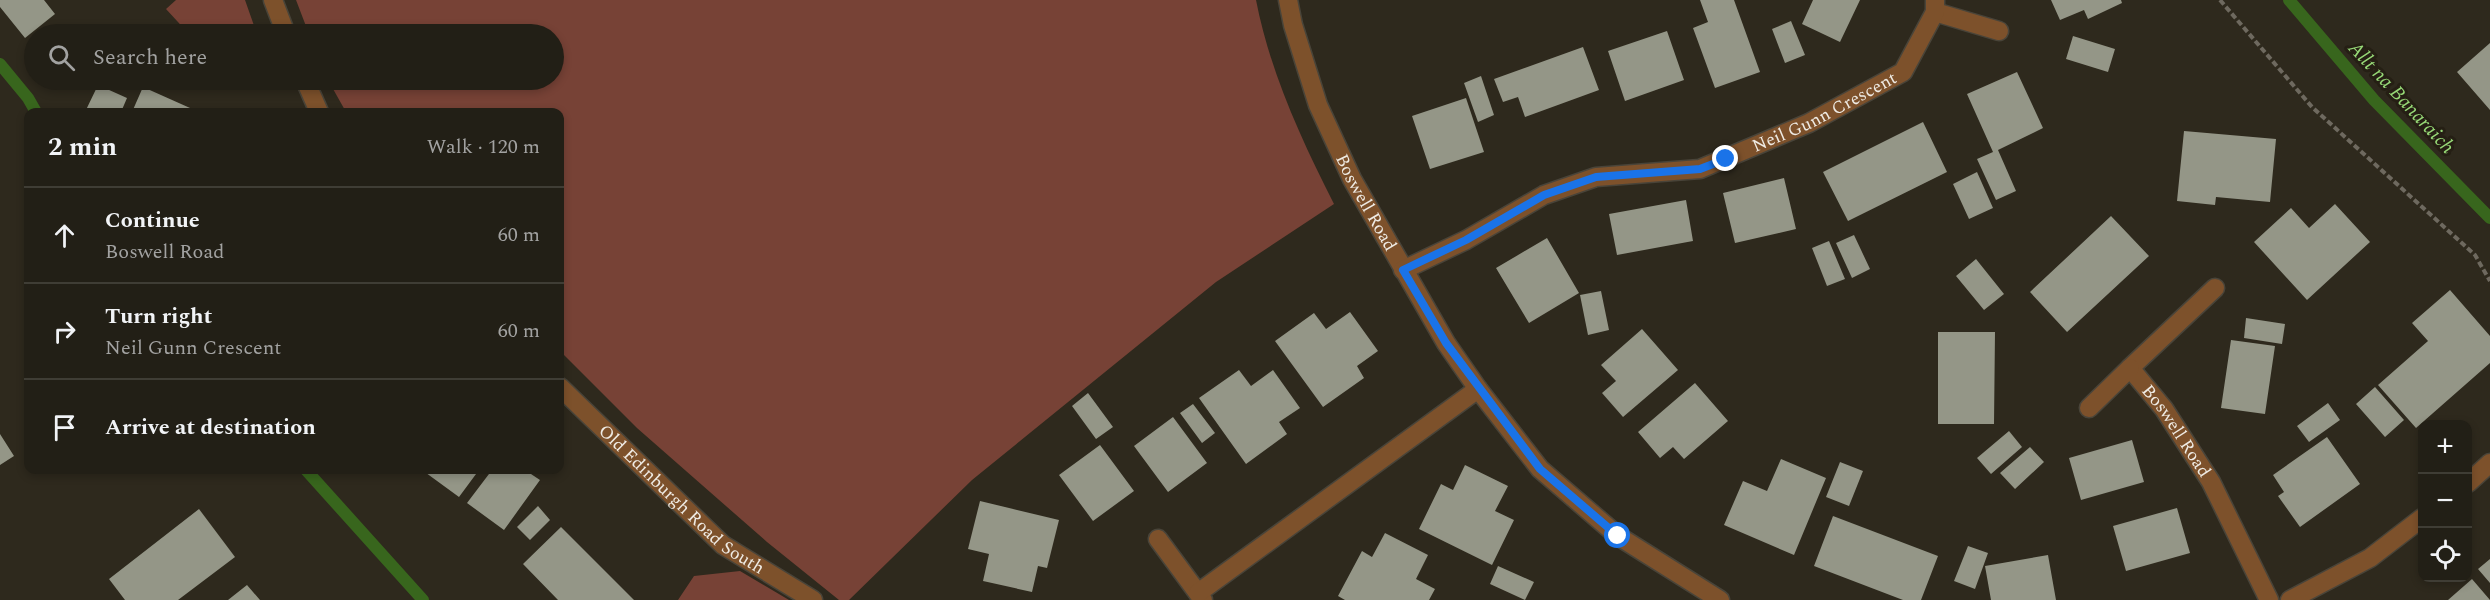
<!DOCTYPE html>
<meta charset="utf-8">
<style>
body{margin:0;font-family:Spectral,serif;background:#2e2c23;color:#f1f3f6}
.controls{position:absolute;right:18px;bottom:18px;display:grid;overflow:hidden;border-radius:12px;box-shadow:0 3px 9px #0003}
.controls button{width:54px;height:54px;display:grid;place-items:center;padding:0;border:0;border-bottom:2px solid #3f3d35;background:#221f16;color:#f1f3f6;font:30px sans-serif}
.stop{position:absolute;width:18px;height:18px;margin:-14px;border:4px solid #1a73e8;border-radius:50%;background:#fff}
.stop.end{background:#1a73e8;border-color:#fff;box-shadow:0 2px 6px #0008}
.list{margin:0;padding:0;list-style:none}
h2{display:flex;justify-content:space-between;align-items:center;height:78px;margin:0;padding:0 24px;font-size:26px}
h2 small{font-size:20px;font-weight:400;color:#a2a2a1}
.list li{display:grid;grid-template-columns:39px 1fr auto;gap:18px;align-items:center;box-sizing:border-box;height:96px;padding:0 24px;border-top:2px solid #3f3d35}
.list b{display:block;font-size:22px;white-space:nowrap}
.list p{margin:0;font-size:20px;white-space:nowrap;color:#a2a2a1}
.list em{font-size:20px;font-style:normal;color:#a2a2a1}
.icon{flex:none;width:33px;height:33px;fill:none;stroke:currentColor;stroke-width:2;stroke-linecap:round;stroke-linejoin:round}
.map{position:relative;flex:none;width:2490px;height:600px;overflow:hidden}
.search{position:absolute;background:#221f16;box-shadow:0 3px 9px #0003;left:24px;top:24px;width:540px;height:66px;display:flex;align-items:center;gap:15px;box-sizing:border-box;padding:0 21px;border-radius:33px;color:#a2a2a1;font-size:22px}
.panel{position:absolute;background:#221f16;box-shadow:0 3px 9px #0003;left:24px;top:108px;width:540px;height:366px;border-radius:12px}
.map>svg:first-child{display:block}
.green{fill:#774236}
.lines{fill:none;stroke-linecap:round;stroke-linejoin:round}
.stream{stroke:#38661d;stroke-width:12}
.building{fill:#949687}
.street-casing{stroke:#494439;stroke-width:21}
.path{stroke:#6e695f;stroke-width:4;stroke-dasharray:6 3;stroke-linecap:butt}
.street{stroke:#7d512b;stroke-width:18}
.route{stroke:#1a73e8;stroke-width:8}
.labels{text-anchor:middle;stroke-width:6;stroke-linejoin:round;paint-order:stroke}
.street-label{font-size:18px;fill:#efebe4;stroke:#251f14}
.water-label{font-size:20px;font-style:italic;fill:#96d876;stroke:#251f14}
</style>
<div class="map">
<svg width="2490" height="600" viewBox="0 0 2490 600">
<rect width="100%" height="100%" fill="#2e291d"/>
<path class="green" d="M176 0H245L257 34H189L166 9Z
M296 0H1256C1270 72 1301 139 1334 204L1216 282 972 480 849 600H839L767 542 637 428 560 351V112H346L328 80H554V34H309Z
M740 571 789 600H678L694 576Z"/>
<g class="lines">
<path class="stream" d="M2289 0 2374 100 2490 218
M0 64 28 98 36 112
M306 470 423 600"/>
</g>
<path class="building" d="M0 0H44L55 14 25 38 0 7Z
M1700 0H1734L1760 72 1715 88 1693 28 1708 22Z
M1813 0H1860L1840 42 1802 24Z
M2051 0H2121L2122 3 2088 19 2084 10 2060 20Z
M1791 21 1805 55 1785 63 1772 29Z
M1667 31 1684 80 1625 101 1608 51Z
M2073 36 2115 49 2108 72 2066 59Z
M2490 43V110L2457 72Z
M1583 47 1599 90 1525 117 1518 97 1503 102 1494 79Z
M2017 72 2043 128 1998 150 2016 191 1996 200 1977 159 1993 152 1967 94Z
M1481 76 1494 115 1478 122 1464 83Z
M98 85 127 98 121 112H85Z
M143 87 199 112H132Z
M1466 98 1484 152 1430 169 1412 116Z
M1923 122 1947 172 1848 221 1823 172Z
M2184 131 2276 139 2270 202 2216 197 2215 205 2177 201Z
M1977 172 1993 208 1969 219 1953 184Z
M1784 178 1796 229 1735 243 1723 193Z
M1686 200 1693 241 1617 255 1609 214Z
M2335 204 2370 242 2307 300 2254 242 2291 208 2309 228Z
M2111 216 2149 256 2067 332 2030 292Z
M1854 235 1870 269 1852 278 1836 243Z
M1547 238 1579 293 1529 323 1496 268Z
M1829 241 1845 279 1827 286 1812 248Z
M1976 259 2004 294 1984 310 1956 276Z
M2450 290 2490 336V363L2416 428 2378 385 2428 341 2412 323Z
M1601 291 1609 330 1588 335 1580 295Z
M1350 312 1378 351 1357 366 1364 378 1323 407 1275 341 1314 313 1326 329Z
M2246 318 2285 324 2282 344 2244 338Z
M1642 329 1678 370 1623 417 1602 393 1616 381 1601 365Z
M1938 332H1995L1994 424H1938Z
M2231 340 2275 346 2265 414 2221 408Z
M1239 370 1251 386 1273 370 1300 408 1279 422 1287 434 1246 464 1199 398Z
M1695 383 1728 421 1684 459 1673 447 1660 458 1638 432Z
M2375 387 2404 420 2385 437 2356 404Z
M1088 393 1113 427 1096 439 1072 406Z
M2328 403 2340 420 2309 442 2297 426Z
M1193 404 1215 433 1202 443 1180 413Z
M1173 417 1207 463 1168 492 1134 446Z
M2009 431 2022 447 1991 474 1977 458Z
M0 434 14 456 0 465Z
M2327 437 2360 484 2300 527 2278 496 2284 492 2273 475Z
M2132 440 2144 482 2081 500 2069 458Z
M1100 445 1134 491 1093 521 1059 475Z
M2030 447 2044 462 2015 489 2000 473Z
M1781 459 1826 478 1794 555 1724 525 1743 481 1767 491Z
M1840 462 1863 471 1849 506 1826 497Z
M1465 465 1508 486 1495 511 1514 520 1492 565 1419 529 1441 484 1453 490Z
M422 470H479L459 497Z
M492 470H525L540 480 504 530 467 503Z
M980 501 1059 520 1047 568 1038 566 1032 592 983 581 989 554 968 549Z
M538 506 550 520 530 540 517 527Z
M2177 508 2190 553 2126 571 2113 526Z
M199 509 235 557 178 600H125L109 579Z
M1833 516 1938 556 1921 600H1903L1814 566Z
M561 527 634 600H558L523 564Z
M1385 533 1428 555 1416 579 1435 589 1429 600H1345L1338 596 1362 551 1372 557Z
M1968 546 1988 553 1975 589 1954 581Z
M2048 555 2056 600H1991L1985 566Z
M2490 559V583L2478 569Z
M1498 566 1534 582 1525 600 1490 584Z
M2472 579 2490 600H2448Z
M247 585 260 600H228Z"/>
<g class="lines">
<defs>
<g id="street">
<path d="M273 0 286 34"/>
<path id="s1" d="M1288 0 1293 25 1318 105 1352 179 1446 343 1478 389 1540 469 1618 536 1720 600"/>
<path d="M1935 12 1999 31"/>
<path d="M305 80 319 112"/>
<path id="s2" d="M1403 270 1466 240 1544 195 1596 177 1700 169 1809 123 1903 72 1935 12V0"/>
<path id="s3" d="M2215 288 2130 368 2164 409 2211 482 2269 600"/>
<path id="s4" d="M560 387 723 545 813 600"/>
<path d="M2089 408 2130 368"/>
<path d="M2468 483 2490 463"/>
<path d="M1158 539 1203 600"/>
<path d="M1198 593 1478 389"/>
<path d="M2290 600 2370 558 2422 518"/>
</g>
</defs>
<use href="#street" class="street-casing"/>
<path class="path" d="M2220 0 2312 107 2475 255 2490 281"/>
<use href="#street" class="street"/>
</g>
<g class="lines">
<path class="route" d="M1618 536 1540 469 1446 343 1403 270 1466 240 1544 195 1596 177 1700 169 1726 159"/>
</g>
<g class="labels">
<g class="street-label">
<text dy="6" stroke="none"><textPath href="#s2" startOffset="456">Neil Gunn Crescent</textPath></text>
<text dy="6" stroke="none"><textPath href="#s1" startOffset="218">Boswell Road</textPath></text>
<text dy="6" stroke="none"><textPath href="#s3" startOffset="195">Boswell Road</textPath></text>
<text dy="6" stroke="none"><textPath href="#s4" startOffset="166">Old Edinburgh Road South</textPath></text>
</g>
<g class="water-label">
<text transform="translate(2402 97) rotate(47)" y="7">Allt na Banaraich</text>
</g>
</g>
</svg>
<div class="controls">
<button>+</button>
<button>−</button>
<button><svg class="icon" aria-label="locate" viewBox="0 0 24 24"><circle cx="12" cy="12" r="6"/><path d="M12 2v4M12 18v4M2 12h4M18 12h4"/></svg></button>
</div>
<div class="stop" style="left:1618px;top:536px"></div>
<div class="stop end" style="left:1726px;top:159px"></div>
<div class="search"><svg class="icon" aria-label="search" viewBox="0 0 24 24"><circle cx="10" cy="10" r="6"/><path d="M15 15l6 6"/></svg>Search here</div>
<section class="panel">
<h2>2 min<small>Walk · 120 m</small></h2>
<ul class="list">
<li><svg class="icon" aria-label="ahead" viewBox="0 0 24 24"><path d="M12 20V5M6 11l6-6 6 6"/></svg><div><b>Continue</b><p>Boswell Road</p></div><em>60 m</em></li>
<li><svg class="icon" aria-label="right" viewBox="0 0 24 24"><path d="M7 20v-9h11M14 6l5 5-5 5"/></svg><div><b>Turn right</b><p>Neil Gunn Crescent</p></div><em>60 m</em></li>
<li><svg class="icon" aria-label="arrive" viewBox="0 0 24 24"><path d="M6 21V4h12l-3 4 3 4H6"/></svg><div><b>Arrive at destination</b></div></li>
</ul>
</section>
</div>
